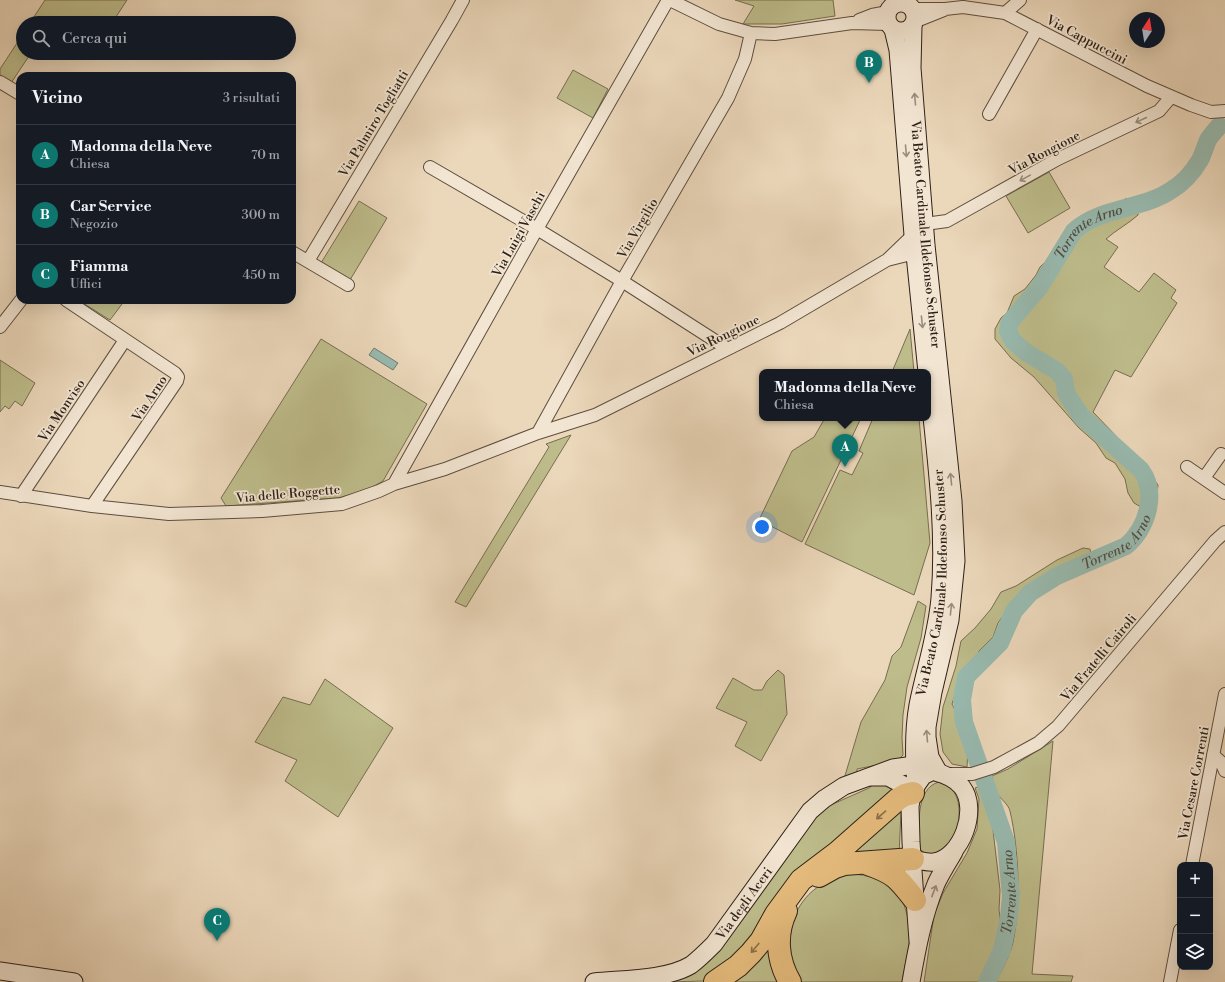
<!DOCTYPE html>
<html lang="it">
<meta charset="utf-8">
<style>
body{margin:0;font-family:"Libre Bodoni",serif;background:#242831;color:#f1f3f6}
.controls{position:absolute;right:12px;bottom:12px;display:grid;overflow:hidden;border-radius:8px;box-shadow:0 4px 16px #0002}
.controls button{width:36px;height:36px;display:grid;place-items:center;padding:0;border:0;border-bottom:1px solid #363941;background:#171b24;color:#f1f3f6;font:20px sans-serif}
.compass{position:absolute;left:1129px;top:12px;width:36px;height:36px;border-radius:50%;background:#171b24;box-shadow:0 4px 16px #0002;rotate:12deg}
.you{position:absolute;left:762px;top:527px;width:14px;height:14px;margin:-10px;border:3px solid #fff;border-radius:50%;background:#1a73e8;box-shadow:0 0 0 6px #1a73e833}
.badge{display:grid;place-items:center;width:26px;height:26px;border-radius:50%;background:#0f766e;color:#fff;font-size:13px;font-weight:700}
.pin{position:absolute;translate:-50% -33px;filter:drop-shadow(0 1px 2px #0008)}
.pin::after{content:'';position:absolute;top:21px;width:14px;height:12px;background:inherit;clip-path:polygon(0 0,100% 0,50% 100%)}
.popup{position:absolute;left:759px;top:369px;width:172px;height:52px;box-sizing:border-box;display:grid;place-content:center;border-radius:8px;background:#171b24;filter:drop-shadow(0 1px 3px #0005);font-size:13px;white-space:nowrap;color:#9ea1a6}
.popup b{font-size:15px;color:#f1f3f6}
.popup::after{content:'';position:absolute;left:50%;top:100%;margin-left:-8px;border:8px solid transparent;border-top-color:#171b24}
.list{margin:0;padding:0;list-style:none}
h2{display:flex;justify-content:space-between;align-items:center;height:52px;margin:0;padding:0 16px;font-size:17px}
h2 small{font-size:13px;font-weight:400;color:#9ea1a6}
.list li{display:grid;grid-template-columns:26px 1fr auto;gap:12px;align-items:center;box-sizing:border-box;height:60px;padding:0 16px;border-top:1px solid #363941}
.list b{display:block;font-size:15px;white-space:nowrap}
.list p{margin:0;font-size:13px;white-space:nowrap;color:#9ea1a6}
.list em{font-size:13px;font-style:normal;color:#9ea1a6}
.icon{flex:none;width:22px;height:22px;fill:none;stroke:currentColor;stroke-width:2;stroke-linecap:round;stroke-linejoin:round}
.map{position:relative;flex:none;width:1225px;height:982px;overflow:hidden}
.search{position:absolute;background:#171b24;box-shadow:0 4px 16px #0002;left:16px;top:16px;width:280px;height:44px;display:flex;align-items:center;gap:10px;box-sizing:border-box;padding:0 14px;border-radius:22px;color:#9ea1a6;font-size:15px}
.panel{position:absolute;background:#171b24;box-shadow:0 4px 16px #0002;left:16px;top:72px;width:280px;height:232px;border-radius:12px}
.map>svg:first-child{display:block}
.green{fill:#bebc8b;stroke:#766e51}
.water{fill:#98baaf;stroke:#6e7c72}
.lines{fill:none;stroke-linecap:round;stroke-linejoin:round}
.river{stroke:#98baaf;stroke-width:18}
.street-casing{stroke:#5d4e40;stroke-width:14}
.secondary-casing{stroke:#2e2017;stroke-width:19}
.highway-casing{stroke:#2e2017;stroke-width:24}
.street{stroke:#f2e5d2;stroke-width:12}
.secondary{stroke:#f2e5d2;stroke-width:17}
.highway{stroke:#e6bc7d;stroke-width:22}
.oneway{stroke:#9a8c7e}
.oneway2{stroke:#8a6e4a}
.labels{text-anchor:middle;stroke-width:3.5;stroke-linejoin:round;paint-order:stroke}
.street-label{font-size:13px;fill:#2e2017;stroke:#f2e5d2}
.water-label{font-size:14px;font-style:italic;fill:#4e4e45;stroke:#f2e5d2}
</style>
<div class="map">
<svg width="1225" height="982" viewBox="0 0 1225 982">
<rect width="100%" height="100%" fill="#ebd7ba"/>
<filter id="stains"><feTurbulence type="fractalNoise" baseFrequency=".005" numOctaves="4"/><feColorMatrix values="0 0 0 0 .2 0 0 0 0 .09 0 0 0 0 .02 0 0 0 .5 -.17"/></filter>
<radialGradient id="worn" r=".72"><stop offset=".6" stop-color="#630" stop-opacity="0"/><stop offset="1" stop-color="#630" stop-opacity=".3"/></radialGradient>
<path class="green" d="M45 0H127L112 23H30Z
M735 0H833L835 16 782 24H743L754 6Z
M23 34V53H31L11 83 0 76V69Z
M573 70 608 89 593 118 557 98Z
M1049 172 1070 208 1028 233 1006 196Z
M1138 198V215C1128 224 1116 230 1106 239L1118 247 1104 267 1139 292 1154 273 1176 290 1171 298 1177 303 1131 377 1115 370 1093 412 1143 464 1158 485 1156 503 1141 507 1134 503 1128 493 1125 479 1115 463 1106 458 1096 443 1079 428 1034 377 1011 358 995 339V329L1001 318 1007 313 1014 296 1025 289 1036 275 1040 267 1051 257 1075 220 1083 217 1113 208 1125 199Z
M359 201 387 218 350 280 321 263Z
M78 300H125L110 320Z
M910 329 914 372H892Z
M321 339 427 404 383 481 369 489 338 498 226 506 221 498Z
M0 360 35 383 22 406 15 401 9 409 5 406 0 412Z
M825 418H861L802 542 759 520 792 451 814 437Z
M873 418H919L930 543 914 595 805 544 840 470 852 475 863 453 859 451Z
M571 435 466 607 455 602 549 447 546 444Z
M1083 548 1090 549 1091 555 1081 561 1061 566 1016 598 998 623 993 637 979 651 976 660 960 679 952 704 958 716 964 741 968 749 967 767 952 764 943 752 940 734 943 707 956 666 961 641 975 628 991 609 1001 592 1016 586 1057 560Z
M918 601 926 606 921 638 907 687 903 715 902 738 903 755 897 761 857 769V773L844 779 861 722 885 680 892 656 901 647Z
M778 670 784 675 787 714 761 761 735 746 747 722 716 708 733 678 754 690H762L767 681Z
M325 679 393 728 338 817 285 781 297 760 255 742 283 697 310 705Z
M1053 741 1032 974 1073 976 1071 982H996C1002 969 1010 956 1013 942 1021 903 1019 850 1010 811 1008 804 1001 799 997 794 994 789 993 781 992 776L1008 769Z
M877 782 893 786 894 791 750 943 705 981 666 982 682 978 815 812 869 788Z
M939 782C959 786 961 808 958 825 957 828 957 832 956 834 953 843 939 854 930 854 925 854 922 851 919 848 919 828 915 788 939 782Z
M983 785 991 813 1000 890 999 910 1001 924 997 948 980 982H924L934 915 943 893 967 853 977 829 979 799 975 788Z
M898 811 901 812 899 855 846 856Z
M850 874C867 874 888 881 899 895 906 905 909 922 910 933 910 947 904 968 902 982H799C795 973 789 963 788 953 787 944 789 935 791 926 800 896 820 880 850 874Z
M763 950 771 952 781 982H730Z"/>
<path class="water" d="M374 348 398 363 393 370 369 355Z"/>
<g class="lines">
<path class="river" id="s1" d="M987 982 1002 950 1009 917 1011 896 1006 842 964 722 962 700 966 677 1000 643 1014 611 1030 593 1057 576 1126 546C1147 528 1158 493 1141 470L1081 416 1066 393 1064 379 1057 371 1027 353 1013 341 1008 331 1010 322 1039 288 1074 231C1100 207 1141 210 1170 191 1182 184 1193 172 1200 160 1203 154 1205 147 1208 140 1211 135 1216 130 1219 126"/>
<defs>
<path id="street" d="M670 0 719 24 751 33 775 34 852 23 888 24
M913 9H945L963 7 1005 13 1147 86 1191 105 1211 112 1225 111
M1005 13 1020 0
M859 20 872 15 888 12
M914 22 944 10
M0 82 20 94
M989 114 1037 29
M430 167 537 229 622 281 728 349
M925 224 947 221 1058 159 1159 111 1171 97
M292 252 348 285
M888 259 913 235
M308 261 452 20 463 0
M66 300 175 373 178 377 177 381 92 506
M0 327 21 300
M538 433 622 281 728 98 745 59 751 33
M1187 467 1225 493
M1204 478 1221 454
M394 484 537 229 668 0
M0 492 92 506 169 514 262 511 342 504 379 491 394 484 445 469 538 433 595 415 780 323 887 260 907 255 916 258
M21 496 125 340
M1213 755 1221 762 1225 771
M945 774H972L994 767 1038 743 1058 726 1215 541 1225 532
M1192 865 1225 694
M1170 982 1180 930"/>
<g id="secondary">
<circle cx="901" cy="17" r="14"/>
<path id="s2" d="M913 26 912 68 926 245 953 501 956 561 950 620 933 692 927 727V737L930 757 939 773"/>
<path d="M893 29 898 50 913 235 927 372"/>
<path d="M871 777H888L913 790"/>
<path id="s3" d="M916 786C914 759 913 732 918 705 925 670 937 634 940 598 946 525 935 451 928 378"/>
<path d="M913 859C919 860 927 863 934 862 962 858 979 809 962 787 955 778 944 774 933 771L923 776 916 786 913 790 910 806 911 842 918 941"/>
<path d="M0 971 74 982"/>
<path id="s4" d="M594 982C622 979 666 980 691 965 699 959 707 951 714 944L810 811 824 799 844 786 893 768 907 766 933 771"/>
<path d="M911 982C917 948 923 916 936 884 941 873 948 862 954 852"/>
</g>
<path id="highway" d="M868 864C894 873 898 878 915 900
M819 876 835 867 844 864 913 859
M786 911C775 934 777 960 790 982
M715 982 738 966 751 953 761 941 776 914 801 880 838 852 898 799 905 795 913 793"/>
</defs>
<use href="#street" class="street-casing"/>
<use href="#secondary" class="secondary-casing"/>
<use href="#highway" class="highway-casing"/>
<use href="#street" class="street"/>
<use href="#secondary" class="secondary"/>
<use href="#highway" class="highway"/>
</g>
<defs><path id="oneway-shaft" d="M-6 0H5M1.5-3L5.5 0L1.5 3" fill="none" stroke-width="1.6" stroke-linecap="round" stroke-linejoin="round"/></defs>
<g class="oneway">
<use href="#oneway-shaft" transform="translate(915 99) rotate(-95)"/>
<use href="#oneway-shaft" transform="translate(1141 120) rotate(155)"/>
<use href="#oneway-shaft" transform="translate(906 151) rotate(85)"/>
<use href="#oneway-shaft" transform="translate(1025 178) rotate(151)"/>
<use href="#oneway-shaft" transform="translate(922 322) rotate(84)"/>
<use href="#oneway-shaft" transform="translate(951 479) rotate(-96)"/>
<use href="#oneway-shaft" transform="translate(951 609) rotate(-84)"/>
<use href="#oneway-shaft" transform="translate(927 736) rotate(-95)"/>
<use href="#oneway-shaft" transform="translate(934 891) rotate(-69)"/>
</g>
<g class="oneway2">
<use href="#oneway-shaft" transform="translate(881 815) rotate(139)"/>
<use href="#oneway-shaft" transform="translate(755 948) rotate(130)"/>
</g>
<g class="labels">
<g class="street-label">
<text transform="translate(1087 39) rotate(28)" y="5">Via Cappuccini</text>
<text transform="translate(373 123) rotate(-59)" y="5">Via Palmiro Togliatti</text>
<text transform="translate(1044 152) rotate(-28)" y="5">Via Rongione</text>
<text transform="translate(637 228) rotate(-60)" y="5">Via Virgilio</text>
<text transform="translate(518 234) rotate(-61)" y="5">Via Luigi Vaschi</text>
<text dy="5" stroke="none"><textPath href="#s2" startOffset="209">Via Beato Cardinale Ildefonso Schuster</textPath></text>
<text transform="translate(723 335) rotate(-26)" y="5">Via Rongione</text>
<text transform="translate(149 398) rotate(-56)" y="5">Via Arno</text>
<text transform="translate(61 410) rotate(-56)" y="5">Via Monviso</text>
<text transform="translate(288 493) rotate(-5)" y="5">Via delle Roggette</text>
<text dy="5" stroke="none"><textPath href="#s3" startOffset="205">Via Beato Cardinale Ildefonso Schuster</textPath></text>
<text transform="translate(1098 657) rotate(-50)" y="5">Via Fratelli Cairoli</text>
<text transform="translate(1193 783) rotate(-79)" y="5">Via Cesare Correnti</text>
<text dy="5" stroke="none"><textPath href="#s4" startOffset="181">Via degli Aceri</textPath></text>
</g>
<g class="water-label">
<text dy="5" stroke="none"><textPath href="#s1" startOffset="945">Torrente Arno</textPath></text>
<text dy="5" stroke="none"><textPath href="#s1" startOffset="526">Torrente Arno</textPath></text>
<text dy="5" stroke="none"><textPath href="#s1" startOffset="94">Torrente Arno</textPath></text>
</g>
</g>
<rect width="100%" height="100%" filter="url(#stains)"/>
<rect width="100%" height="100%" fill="url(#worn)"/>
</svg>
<div class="controls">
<button>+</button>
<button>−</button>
<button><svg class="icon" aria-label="layers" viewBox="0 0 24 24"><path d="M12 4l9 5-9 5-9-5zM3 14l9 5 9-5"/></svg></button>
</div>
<svg class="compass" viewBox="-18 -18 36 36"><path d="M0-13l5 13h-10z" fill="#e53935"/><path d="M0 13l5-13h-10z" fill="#9ea1a6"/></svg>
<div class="you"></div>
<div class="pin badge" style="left:845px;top:467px">A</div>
<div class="popup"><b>Madonna della Neve</b>Chiesa</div>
<div class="pin badge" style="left:869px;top:83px">B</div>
<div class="pin badge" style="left:217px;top:941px">C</div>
<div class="search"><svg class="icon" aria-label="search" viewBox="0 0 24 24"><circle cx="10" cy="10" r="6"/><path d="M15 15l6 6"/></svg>Cerca qui</div>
<section class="panel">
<h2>Vicino<small>3 risultati</small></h2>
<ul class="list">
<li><span class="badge">A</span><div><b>Madonna della Neve</b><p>Chiesa</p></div><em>70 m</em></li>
<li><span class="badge">B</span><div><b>Car Service</b><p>Negozio</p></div><em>300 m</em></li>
<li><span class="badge">C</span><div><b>Fiamma</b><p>Uffici</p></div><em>450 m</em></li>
</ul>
</section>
</div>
